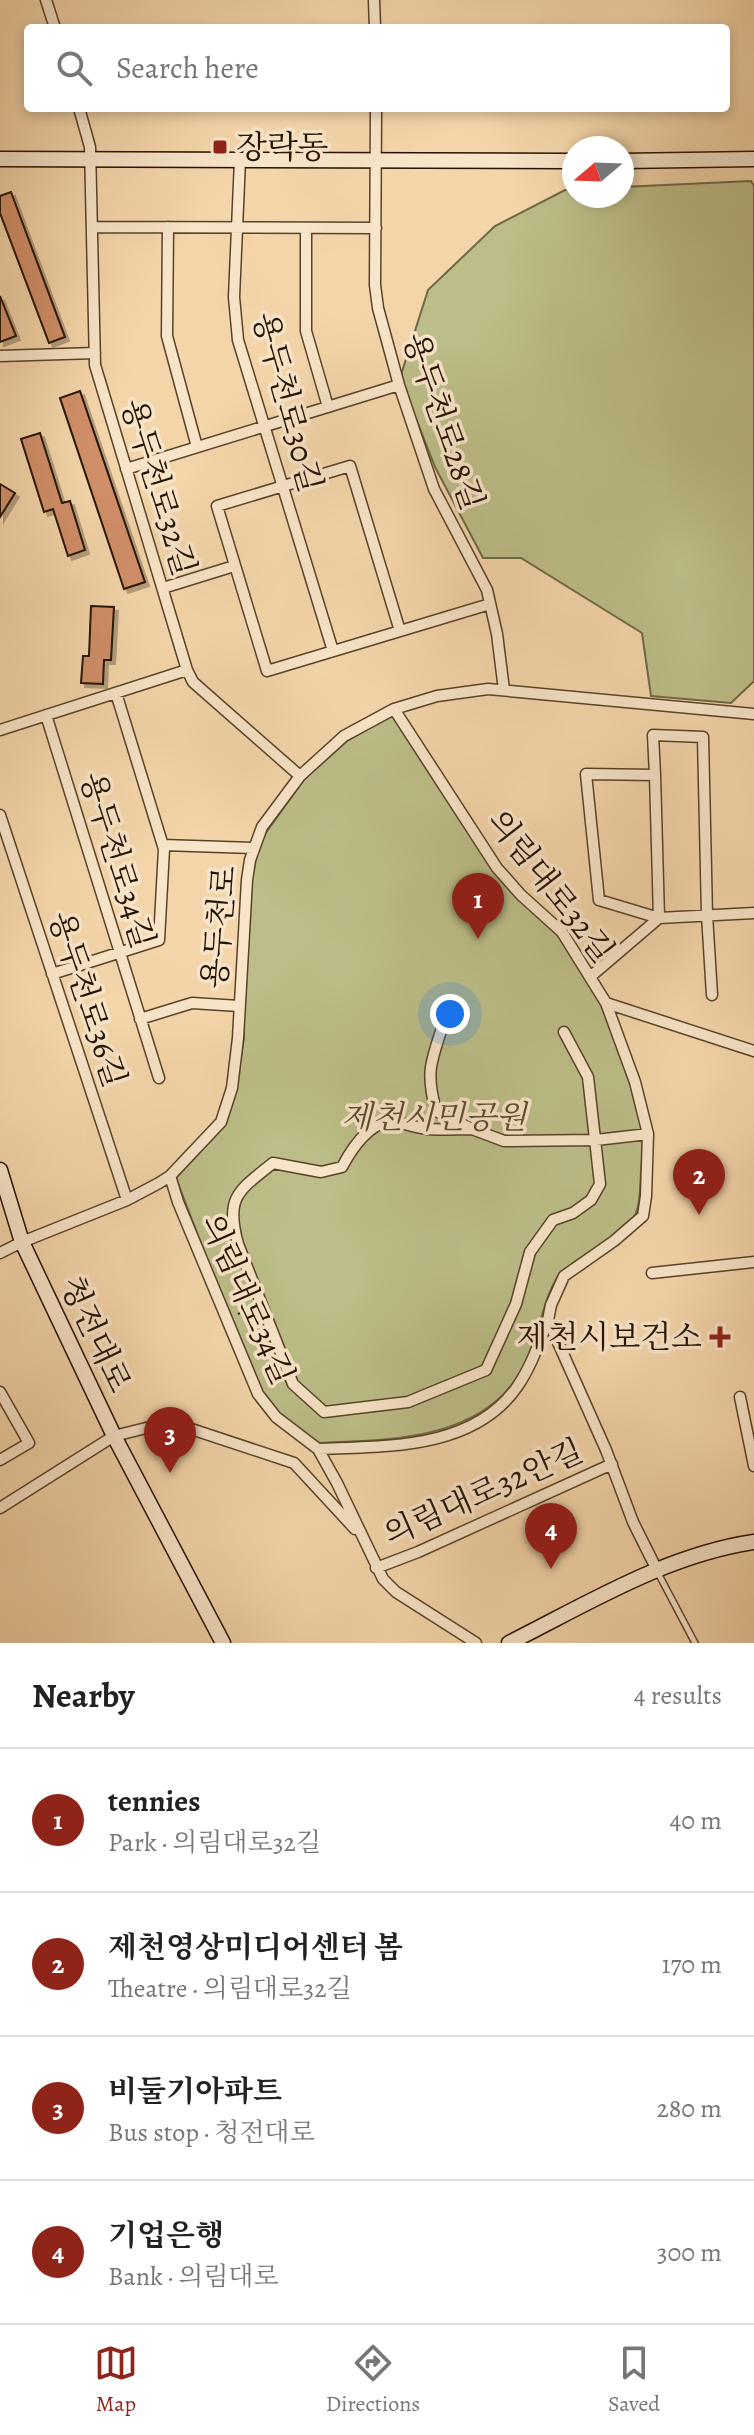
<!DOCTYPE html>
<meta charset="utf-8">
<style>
body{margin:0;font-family:Alegreya,"Noto Serif KR",serif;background:#f2f2f2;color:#222}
.compass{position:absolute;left:562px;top:136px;width:72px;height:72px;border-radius:50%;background:#fff;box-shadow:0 4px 12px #0003;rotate:251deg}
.you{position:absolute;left:450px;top:1014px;width:28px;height:28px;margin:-20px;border:6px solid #fff;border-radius:50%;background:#1a73e8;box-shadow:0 0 0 12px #1a73e833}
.badge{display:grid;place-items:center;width:52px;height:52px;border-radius:50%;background:#8f2418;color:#fff;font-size:26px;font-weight:700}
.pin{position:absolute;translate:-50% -66px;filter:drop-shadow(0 2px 4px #0008)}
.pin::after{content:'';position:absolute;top:42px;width:28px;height:24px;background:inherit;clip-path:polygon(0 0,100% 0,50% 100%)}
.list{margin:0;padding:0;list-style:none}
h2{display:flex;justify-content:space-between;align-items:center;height:104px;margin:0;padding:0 32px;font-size:34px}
h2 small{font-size:26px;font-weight:400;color:#767676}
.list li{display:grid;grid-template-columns:52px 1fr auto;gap:24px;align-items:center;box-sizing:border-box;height:144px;padding:0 32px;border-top:2px solid #e0e0e0}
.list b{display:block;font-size:30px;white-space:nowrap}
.list p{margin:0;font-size:26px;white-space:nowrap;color:#767676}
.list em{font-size:26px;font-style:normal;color:#767676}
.icon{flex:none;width:44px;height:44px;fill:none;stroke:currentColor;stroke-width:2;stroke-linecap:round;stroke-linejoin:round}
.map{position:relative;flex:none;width:754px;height:1643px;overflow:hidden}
.search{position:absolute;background:#fff;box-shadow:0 4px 12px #0003;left:24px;right:24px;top:24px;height:88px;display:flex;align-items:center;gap:20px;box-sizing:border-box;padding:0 28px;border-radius:8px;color:#767676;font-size:30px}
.sheet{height:680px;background:#fff}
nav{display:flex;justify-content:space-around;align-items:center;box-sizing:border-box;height:112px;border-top:2px solid #e0e0e0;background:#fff;font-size:22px;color:#767676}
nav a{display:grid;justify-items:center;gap:4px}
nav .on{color:#8f2418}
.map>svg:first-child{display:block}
.green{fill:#bcbd88;stroke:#706844;stroke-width:2}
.building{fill:#d18f69;stroke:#241200;stroke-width:2;filter:url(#shadow)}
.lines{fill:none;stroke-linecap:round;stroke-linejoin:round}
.lane-casing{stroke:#58432a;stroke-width:8}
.street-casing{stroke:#58432a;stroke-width:13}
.secondary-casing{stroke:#241200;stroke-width:17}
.path{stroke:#241200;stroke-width:2;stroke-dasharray:2 4;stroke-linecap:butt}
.lane{stroke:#f8e4c8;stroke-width:5}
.street{stroke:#f8e4c8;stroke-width:10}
.secondary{stroke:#f8e4c8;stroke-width:14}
.poi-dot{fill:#8f2418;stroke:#f8e4c8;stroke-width:3}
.labels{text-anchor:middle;stroke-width:7;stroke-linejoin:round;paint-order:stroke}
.poi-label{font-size:32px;fill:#241200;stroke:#f8e4c8;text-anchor:start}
.street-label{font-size:32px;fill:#241200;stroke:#f8e4c8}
.park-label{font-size:32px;font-style:italic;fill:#594e30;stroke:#f8e4c8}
</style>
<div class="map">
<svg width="754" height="1643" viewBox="0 0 754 1643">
<defs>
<filter id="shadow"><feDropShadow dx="4" dy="4" stdDeviation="0" flood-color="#0004"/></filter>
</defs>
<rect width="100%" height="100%" fill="#f4d5aa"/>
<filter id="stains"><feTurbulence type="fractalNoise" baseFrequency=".0025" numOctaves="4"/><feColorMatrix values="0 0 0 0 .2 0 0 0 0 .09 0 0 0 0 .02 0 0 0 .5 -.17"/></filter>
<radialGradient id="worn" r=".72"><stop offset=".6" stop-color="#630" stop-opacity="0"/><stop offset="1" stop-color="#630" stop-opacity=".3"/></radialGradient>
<path class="green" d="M751 181 754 186V681L731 703 651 696 642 633 521 558H483L435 467 400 378 428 290 495 226 565 190H574V196H622V187Z
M394 714C427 764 459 817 495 865 514 891 544 908 563 934 604 991 638 1063 643 1134 644 1146 642 1159 641 1171 640 1184 641 1200 636 1213 628 1235 570 1259 557 1278 543 1300 538 1338 526 1363 487 1441 392 1440 317 1443L280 1415 262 1391 229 1317 176 1178 210 1141 237 1082 244 1038 243 999 251 882 260 841 305 778 347 741Z"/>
<path class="building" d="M11 192 65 337 49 343 0 213V196Z
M0 296 16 336 0 342Z
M80 391 145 582 124 589 60 398Z
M40 433 62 503 70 501 85 550 68 556 53 509 44 512 21 439Z
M0 484 15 493 0 517Z
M91 606 114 607 111 660H104L103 684 81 683 83 656H89Z"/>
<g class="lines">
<defs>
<path id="lane" d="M658 1573 695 1643"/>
<path id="street" d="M46 0 55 28
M374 0 375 28
M79 108 90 147 95 365 187 670 193 682 300 776
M376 108 375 285 378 308 399 385 434 489 487 590 497 634 504 690
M240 160 234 297 238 340 333 651
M92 227 376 228
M168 227 167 336 197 447
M306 228V331L328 407
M0 356 95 353
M126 469 399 385
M163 588 234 566
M400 631 350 466 217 506 267 671 490 604
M394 709 497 868 521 895 562 932 606 1003 635 1082 648 1134 646 1196 643 1216 614 1241 564 1276 551 1305 548 1320 606 1450 633 1522 657 1570
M46 715 159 1078
M0 730 187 670
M655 775 653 735 703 737 707 915 712 995
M0 815 127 1200
M163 845 253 848
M659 918 655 775 586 774 599 900 659 918 754 913
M52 974 159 940 164 849 116 693
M590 977 659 918
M606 1003 754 1051
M140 1019 192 1003 239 1006
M463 1019 442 1028C430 1064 426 1074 436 1111L472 1129 504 1141 596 1140 648 1134
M472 1129C457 1129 442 1130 428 1129 415 1128 403 1122 391 1122 369 1122 351 1150 342 1167L321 1172 273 1163C238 1191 225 1197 238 1244L293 1384 324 1412 408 1402 486 1370 516 1304 530 1252 553 1220 573 1213 591 1200 600 1184 588 1077 564 1032
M170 1176 178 1202 258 1394 276 1417 318 1449 337 1483 383 1579 396 1592 476 1643
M0 1253 22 1242 127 1200 159 1183 170 1176 221 1122 232 1088 238 1038 247 880 250 860 262 827 300 776 344 736 394 709 437 696 488 689 754 714
M652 1273 754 1262
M0 1392 29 1443 0 1460
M740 1397 754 1466
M318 1449C386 1446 473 1450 517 1387 531 1367 539 1343 548 1320
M0 1508 114 1436 170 1422 294 1463 355 1529
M376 1568 418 1552 612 1464"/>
<path id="secondary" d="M0 159 574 161
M622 161 754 159
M0 1170 22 1242 114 1436 223 1643
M509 1643C587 1604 666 1555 754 1542"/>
</defs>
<use href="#lane" class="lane-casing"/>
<use href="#street" class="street-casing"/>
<use href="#secondary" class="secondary-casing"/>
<path class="path" d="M238 1314 250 1308"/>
<use href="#lane" class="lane"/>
<use href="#street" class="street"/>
<use href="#secondary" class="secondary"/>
</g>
<g class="poi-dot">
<rect x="212" y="139" width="16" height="16" rx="4"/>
<path d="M716 1325h8v8h8v8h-8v8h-8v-8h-8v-8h8z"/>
</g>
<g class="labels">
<g class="poi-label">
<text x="236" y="158">장락동</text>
<text x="702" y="1348" text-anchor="end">제천시보건소</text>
</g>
<g class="street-label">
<text transform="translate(288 402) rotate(75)" y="11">용두천로30길</text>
<text transform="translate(444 421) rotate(71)" y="11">용두천로28길</text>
<text transform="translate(159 487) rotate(73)" y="11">용두천로32길</text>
<text transform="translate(118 860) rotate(73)" y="11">용두천로34길</text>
<text transform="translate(551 886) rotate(52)" y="11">의림대로32길</text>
<text transform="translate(219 927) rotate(-85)" y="11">용두천로</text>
<text transform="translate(88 999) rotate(72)" y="11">용두천로36길</text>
<text transform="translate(248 1299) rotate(66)" y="11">의림대로34길</text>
<text transform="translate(96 1334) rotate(65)" y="11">청전대로</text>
<text transform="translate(483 1492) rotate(-24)" y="11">의림대로32안길</text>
</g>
<g class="park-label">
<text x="434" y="1128">제천시민공원</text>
</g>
</g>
<rect width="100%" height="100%" filter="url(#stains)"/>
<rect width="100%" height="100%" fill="url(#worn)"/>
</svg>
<svg class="compass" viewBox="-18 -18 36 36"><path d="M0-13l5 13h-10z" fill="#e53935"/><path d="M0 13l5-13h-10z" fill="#767676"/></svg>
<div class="you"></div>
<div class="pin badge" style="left:478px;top:939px">1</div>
<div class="pin badge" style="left:699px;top:1215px">2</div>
<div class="pin badge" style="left:170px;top:1473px">3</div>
<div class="pin badge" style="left:551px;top:1569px">4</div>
<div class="search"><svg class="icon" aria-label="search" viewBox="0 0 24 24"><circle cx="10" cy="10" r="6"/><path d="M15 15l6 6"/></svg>Search here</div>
</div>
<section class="sheet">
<h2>Nearby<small>4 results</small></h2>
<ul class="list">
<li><span class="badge">1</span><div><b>tennies</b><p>Park · 의림대로32길</p></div><em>40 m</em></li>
<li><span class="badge">2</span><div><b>제천영상미디어센터 봄</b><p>Theatre · 의림대로32길</p></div><em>170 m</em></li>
<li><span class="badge">3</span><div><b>비둘기아파트</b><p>Bus stop · 청전대로</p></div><em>280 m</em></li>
<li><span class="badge">4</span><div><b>기업은행</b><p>Bank · 의림대로</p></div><em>300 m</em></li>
</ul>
</section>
<nav>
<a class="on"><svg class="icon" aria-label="map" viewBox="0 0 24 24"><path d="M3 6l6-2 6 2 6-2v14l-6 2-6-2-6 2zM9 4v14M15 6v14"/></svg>Map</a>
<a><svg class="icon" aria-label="directions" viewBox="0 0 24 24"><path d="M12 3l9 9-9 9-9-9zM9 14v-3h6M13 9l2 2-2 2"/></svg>Directions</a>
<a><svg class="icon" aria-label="saved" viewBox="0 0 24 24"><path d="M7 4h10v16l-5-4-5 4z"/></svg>Saved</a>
</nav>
